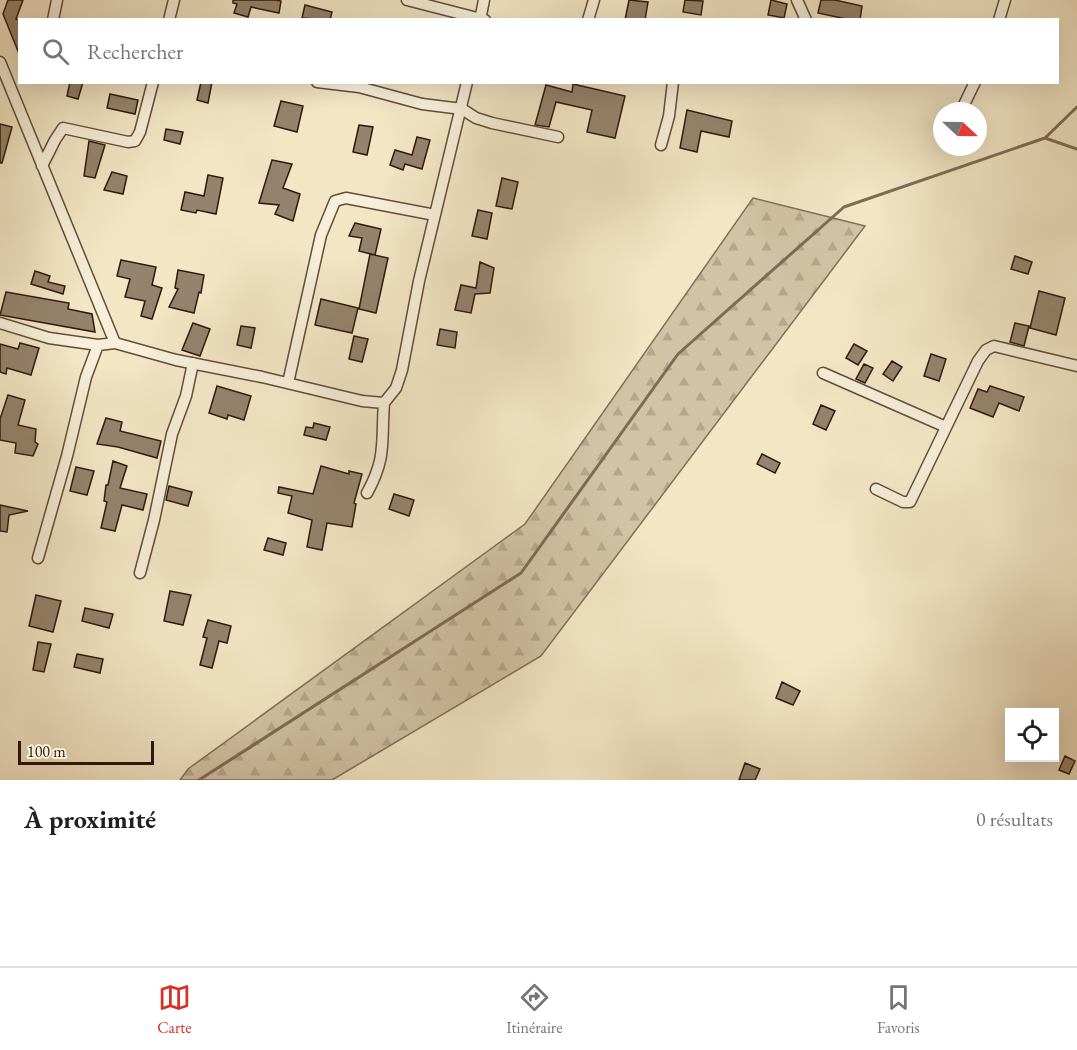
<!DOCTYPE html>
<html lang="fr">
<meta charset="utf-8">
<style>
body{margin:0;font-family:"EB Garamond",serif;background:#f6f6f6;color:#202124}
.controls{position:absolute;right:18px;bottom:18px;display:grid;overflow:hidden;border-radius:0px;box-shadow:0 6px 24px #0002}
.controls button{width:54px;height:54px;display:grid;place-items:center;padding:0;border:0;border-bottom:2px solid #e0e0e0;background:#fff;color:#202124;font:30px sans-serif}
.compass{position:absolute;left:933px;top:102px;width:54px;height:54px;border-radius:50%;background:#fff;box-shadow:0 6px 24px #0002;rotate:112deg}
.scale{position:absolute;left:18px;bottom:15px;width:136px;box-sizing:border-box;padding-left:6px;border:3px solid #31180e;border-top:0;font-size:16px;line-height:21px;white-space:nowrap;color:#31180e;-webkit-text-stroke:4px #f7efd9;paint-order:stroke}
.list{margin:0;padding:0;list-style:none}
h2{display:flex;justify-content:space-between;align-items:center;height:78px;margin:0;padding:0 24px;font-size:26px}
h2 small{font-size:20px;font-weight:400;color:#757577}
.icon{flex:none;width:33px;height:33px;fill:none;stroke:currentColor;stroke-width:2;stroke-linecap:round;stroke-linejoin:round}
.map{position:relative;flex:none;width:1077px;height:780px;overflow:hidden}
.search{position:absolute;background:#fff;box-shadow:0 6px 24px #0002;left:18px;right:18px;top:18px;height:66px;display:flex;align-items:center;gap:15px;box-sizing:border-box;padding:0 21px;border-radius:0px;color:#757577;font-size:22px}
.sheet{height:186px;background:#fff}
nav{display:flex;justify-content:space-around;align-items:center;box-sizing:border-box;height:84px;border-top:2px solid #e0e0e0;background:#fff;font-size:16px;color:#757577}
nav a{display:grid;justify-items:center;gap:3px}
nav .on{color:#d93025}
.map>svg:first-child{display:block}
.forest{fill:url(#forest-firs);stroke:#826e5a;stroke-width:1.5}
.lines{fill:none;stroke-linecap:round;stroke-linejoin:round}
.stream{stroke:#7e6a57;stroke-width:3}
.building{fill:#96836d;stroke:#31180e;stroke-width:1.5}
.minor-casing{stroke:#624c3c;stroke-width:13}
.minor{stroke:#f7efd9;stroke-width:10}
</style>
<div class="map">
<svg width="1077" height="780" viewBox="0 0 1077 780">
<defs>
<pattern id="forest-firs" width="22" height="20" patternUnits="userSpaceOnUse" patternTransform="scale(1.5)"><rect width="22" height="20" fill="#d2c3a6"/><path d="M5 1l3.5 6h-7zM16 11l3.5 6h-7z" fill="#b5a78e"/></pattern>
</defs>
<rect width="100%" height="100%" fill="#f3e6c5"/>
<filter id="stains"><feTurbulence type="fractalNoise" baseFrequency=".00333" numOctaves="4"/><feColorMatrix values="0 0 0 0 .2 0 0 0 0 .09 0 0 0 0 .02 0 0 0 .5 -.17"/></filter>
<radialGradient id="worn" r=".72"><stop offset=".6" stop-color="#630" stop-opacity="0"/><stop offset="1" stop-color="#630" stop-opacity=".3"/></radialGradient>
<path class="forest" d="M753 198 865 226 541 656 332 780H180L188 769 525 524Z"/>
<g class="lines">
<path class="stream" d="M1045 138 1077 149
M199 780 521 573 678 354 844 207 1045 138 1077 107"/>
</g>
<path class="building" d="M8 0H23L16 19 20 20V56L3 14Z
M233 0H276L281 1 279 13 251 7 248 17 234 13 237 4 233 3Z
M629 0 648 2 645 20H625Z
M685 0 703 1 701 15 683 12Z
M771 0 787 4 784 18 768 15Z
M821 0H835L862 6 860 20H851L818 13Z
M305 5 332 12 330 20 302 18Z
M70 82H83L78 99 67 96Z
M201 82H212L208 103 197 100Z
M573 84 625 96 615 138 587 132 592 110 556 102 549 127 535 125 546 85 572 92Z
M110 94 138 100 135 114 107 108Z
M281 101 303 106 297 132 274 126Z
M687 110 732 121 729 137 701 131 697 152 680 148Z
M0 124 12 127 2 163H0Z
M359 125 373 127 367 155 353 152Z
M166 129 183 132 180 144 164 140Z
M417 137 430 140 422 169 405 164 403 170 390 165 395 150 412 155Z
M89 141 105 145 95 178 84 176Z
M272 160 292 164 283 188 300 194 293 221 275 214 279 205 259 203Z
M112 172 127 176 123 194 104 190Z
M208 175 223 178 216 214 197 210 196 213 181 210 185 192 204 196Z
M502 178 518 182 512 209 496 206Z
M478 210 492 213 487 239 472 236Z
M355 223 381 229 375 255 359 251 362 238 349 236Z
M370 254 388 258 376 313 359 309Z
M1015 256 1032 262 1028 274 1011 269Z
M121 260 156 267 152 285 162 288 152 319 141 316 145 301 125 297 130 279 117 276Z
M480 262 494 268 490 293 475 294 471 313 455 310 461 285 476 288Z
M178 270 204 275 201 293 199 292 194 313 169 307 178 289 175 288Z
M35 271 50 276 48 282 65 286 63 294 31 284Z
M1039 291 1065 298 1056 335 1030 328Z
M6 292 69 303 68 309 92 314 95 332 0 315Z
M321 299 358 308 352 333 315 325Z
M193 323 210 329 200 356 182 350Z
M1015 323 1029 326 1024 346 1010 342Z
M241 326 255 328 251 348 237 345Z
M440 329 457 332 455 348 437 345Z
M354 336 368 339 362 362 349 359Z
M20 343 39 348 31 375 7 368 6 374 0 372V344L18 349Z
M854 344 867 351 858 365 846 358Z
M931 354 946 359 939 381 924 376Z
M892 361 902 367 893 381 883 374Z
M864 364 873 368 865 383 856 379Z
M217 386 251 396 244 420 228 415 227 419 209 413Z
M990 386 1024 397 1019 411 999 403 993 417 970 408 978 389 987 392Z
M8 395 25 400 18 425 36 429 35 442 38 444 33 456 15 453 16 443 0 440V419Z
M821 405 835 411 826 430 813 424Z
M106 418 122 422 120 431 161 441 157 458 118 447 97 444Z
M314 423 330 427 326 440 304 435 306 427 313 428Z
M762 454 780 463 775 473 757 464Z
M113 461 127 466 120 488 147 494 143 510 122 505 115 531 101 528 107 502 104 501 106 485H108Z
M321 466 349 474V471L362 474 354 503 356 504 352 527 327 523 322 550 307 547 312 520 288 513 292 496 278 493 279 487 313 494Z
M76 467 94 471 87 495 70 491Z
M169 486 192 492 188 506 166 500Z
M394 494 414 500 409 516 389 509Z
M0 505 28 511 9 515 7 532 0 531Z
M268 538 286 543 283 555 264 550Z
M170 591 191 595 183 625 164 621Z
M36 595 61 601 53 632 29 626Z
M85 608 113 614 109 628 82 621Z
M208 620 231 626 227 643 219 641 212 668 200 665 207 638 203 637Z
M38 642 51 644 44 672 33 670Z
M77 654 103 659 100 673 74 667Z
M782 682 800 691 793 705 776 698Z
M1065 756 1075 761 1069 774 1059 770Z
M745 763 760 769 755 780H739Z"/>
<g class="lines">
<defs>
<path id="minor" d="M407 0 485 20
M797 0 806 20
M53 20 57 0
M169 20 174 0
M480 20 484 0
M588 20 594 0
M999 20 1005 0
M0 62 115 343
M317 82 359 87 422 104 462 109 476 118 492 123 558 137
M961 111 975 82
M661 145 669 116 673 82
M42 166 55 140 63 128 128 142 135 141 140 132 153 82
M0 323 49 338 98 345 115 343 176 360 262 377 362 401 384 403C381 441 387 457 367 493
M823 373 946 427
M288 383 321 235 335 201 346 198 435 215
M384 403 396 388 402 370 419 281 467 82
M876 489 903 502H910L978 361 986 350 994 346 1077 366
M38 558 67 456 86 377 98 345
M140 573 154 520 172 434 186 396 193 363"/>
</defs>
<use href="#minor" class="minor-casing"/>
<use href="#minor" class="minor"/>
</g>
<rect width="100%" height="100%" filter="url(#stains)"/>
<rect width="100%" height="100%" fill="url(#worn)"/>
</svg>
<div class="controls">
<button><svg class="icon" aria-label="locate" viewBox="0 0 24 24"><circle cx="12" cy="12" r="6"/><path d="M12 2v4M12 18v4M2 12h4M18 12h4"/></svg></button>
</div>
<svg class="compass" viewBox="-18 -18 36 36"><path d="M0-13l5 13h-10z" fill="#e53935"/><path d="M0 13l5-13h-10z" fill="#757577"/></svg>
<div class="scale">100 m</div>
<div class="search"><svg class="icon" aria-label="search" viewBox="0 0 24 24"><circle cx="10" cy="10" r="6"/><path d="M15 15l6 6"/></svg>Rechercher</div>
</div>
<section class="sheet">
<h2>À proximité<small>0 résultats</small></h2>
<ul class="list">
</ul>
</section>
<nav>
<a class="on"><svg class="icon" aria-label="map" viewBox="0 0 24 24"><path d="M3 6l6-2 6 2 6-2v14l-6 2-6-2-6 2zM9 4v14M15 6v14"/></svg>Carte</a>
<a><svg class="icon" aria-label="directions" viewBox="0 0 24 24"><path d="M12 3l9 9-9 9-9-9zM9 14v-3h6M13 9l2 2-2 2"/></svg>Itinéraire</a>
<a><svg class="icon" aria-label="saved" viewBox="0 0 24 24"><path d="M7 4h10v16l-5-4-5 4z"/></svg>Favoris</a>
</nav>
